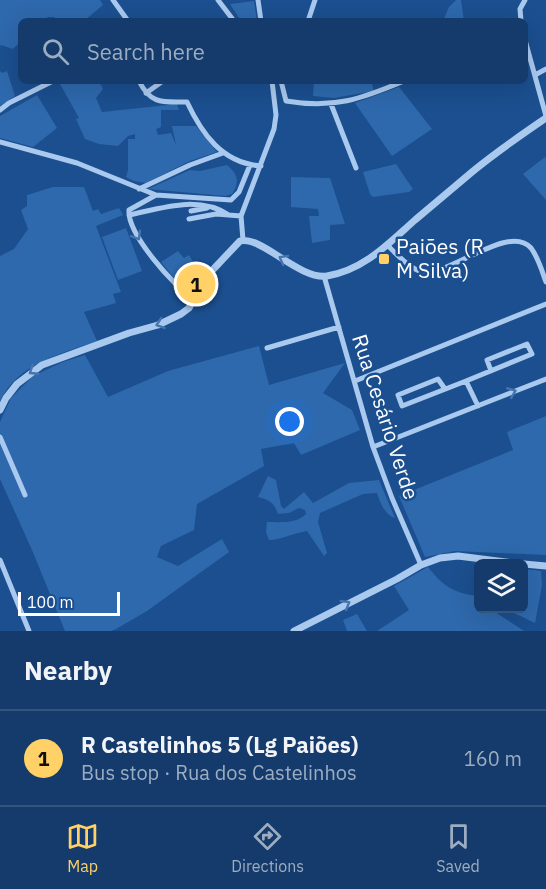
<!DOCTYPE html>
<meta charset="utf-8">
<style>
body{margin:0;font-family:"IBM Plex Sans",sans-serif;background:#214673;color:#f1f3f6}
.controls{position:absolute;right:18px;bottom:18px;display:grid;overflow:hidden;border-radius:9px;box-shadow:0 6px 24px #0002}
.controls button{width:54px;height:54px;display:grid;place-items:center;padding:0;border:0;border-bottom:2px solid #33557e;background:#143b6b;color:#f1f3f6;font:30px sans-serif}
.scale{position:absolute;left:18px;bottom:15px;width:102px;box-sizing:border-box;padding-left:6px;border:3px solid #fff;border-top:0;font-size:16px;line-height:21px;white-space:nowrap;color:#fff;-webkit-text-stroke:4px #1b4f8f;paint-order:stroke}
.you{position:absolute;left:290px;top:422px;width:21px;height:21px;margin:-15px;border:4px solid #fff;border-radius:50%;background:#1a73e8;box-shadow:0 0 0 9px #1a73e833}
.badge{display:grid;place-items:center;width:39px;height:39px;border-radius:50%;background:#ffd166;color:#111;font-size:20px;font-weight:700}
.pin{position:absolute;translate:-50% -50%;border:3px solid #fff;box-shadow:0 2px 6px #0006}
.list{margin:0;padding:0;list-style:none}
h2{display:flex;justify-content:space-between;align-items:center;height:78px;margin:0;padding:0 24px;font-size:26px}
h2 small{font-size:20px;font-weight:400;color:#9dadc1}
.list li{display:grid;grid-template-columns:39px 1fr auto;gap:18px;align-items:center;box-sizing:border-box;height:96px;padding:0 24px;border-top:2px solid #33557e}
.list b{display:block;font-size:22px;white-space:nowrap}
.list p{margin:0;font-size:20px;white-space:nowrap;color:#9dadc1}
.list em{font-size:20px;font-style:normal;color:#9dadc1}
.icon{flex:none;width:33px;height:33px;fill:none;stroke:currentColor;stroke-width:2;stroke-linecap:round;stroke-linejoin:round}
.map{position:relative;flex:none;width:546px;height:631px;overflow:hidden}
.search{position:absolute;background:#143b6b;box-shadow:0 6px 24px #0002;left:18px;right:18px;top:18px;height:66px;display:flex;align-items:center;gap:15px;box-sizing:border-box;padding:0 21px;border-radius:9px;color:#9dadc1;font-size:22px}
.sheet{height:174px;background:#143b6b}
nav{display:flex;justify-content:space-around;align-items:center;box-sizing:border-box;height:84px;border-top:2px solid #33557e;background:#143b6b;font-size:16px;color:#9dadc1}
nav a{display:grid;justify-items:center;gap:3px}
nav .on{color:#ffd166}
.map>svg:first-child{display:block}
.green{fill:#2e69ad}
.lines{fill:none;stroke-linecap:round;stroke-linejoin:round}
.minor{stroke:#a9c9ee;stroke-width:5}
.tertiary{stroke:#a9c9ee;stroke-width:7}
.oneway{stroke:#4674ac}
.poi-dot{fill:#ffd166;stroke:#1b4f8f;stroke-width:2}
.labels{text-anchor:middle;stroke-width:5;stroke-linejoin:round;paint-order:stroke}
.poi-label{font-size:21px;fill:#fff;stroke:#1b4f8f;text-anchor:start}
.street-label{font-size:21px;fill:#fff;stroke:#1b4f8f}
</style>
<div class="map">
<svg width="546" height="631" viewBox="0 0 546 631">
<rect width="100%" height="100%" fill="#1b4f8f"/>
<path class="green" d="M0 0H100L103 5 84 21H58L54 17H48L43 21H21V41L13 49 1 45 0 47Z
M456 0H461L464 21H443L449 7Z
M254 1 257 21H241L230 4Z
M0 71 2 73 7 71 15 96 0 106Z
M64 81H99L103 89 96 98 102 112 177 104 179 110H161V127L156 129 158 135 171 133 176 145 172 126H196L217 152 190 161 146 183 134 181 126 177 128 170V139H135V134L128 136 118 146 99 144 85 139 76 119 79 118 60 84Z
M314 81H371L374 91 334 98 313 96Z
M399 87 432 129 392 156 355 103Z
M37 95 57 128 33 147 0 138V116Z
M545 157 546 159V200L523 174Z
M396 164 413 189 409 192 373 197 370 194 363 172Z
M227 165C238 174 240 182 232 194L225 196 148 189 190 170 200 171Z
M291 177 330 178 345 224 330 225V240L312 243 309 216H319L318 209 291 207Z
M53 187H84L93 211 98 209 101 214 119 208 123 215 96 226 121 292 113 294 116 303 84 312 97 341C61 354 18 363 0 401V256L14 249 28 229 21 210 27 206V195Z
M126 228 142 271 118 280 102 237Z
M178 251 184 258 189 255 201 275 189 288 183 289 161 262Z
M259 346 269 385 345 363 323 393 352 410 360 430 301 455 294 443 261 449 264 466 197 504 194 530 161 546 157 557 178 566 222 539 229 552 147 611 116 629 111 631H65L32 550 0 479V422L11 398 33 376 63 362 85 355 108 397 168 371Z
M546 416V555L455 551 425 557 399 496 513 450 507 432Z
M268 476 276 480 281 506 284 509 304 492 313 503 349 483 379 480 395 518C385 515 380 503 377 493L363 494 320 513 318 522 327 553 324 556 307 531C294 533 280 540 269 540L266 532 267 522C280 522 296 524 306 514L305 510 299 508 289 513 278 514C274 503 270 500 258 497Z
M428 567C443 586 453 593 478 596V608L499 609 495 612 524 631H377L409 610 394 586Z
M524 569 541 571 542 585 535 623 506 609 524 608Z
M357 614 367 631H347L343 620Z"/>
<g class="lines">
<path class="minor" d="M113 0 128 21
M218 0 234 21
M258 0 261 21
M308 21 315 0
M521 21 520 9 525 0
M525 40 546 116
M535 75 546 69
M139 81C151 105 163 102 187 102 202 134 222 163 261 166
M281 81 286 101C334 109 361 99 404 81
M146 93 163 81
M331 104 356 168
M0 110 9 103 53 81
M0 142 77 163 156 195 231 200 239 192 250 165
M139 189 190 165 223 153
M156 195 129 210C127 234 174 286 193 299
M191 211 207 208
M129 215C162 208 198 195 229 215
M189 219 216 214 241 216
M243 240 241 216 274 129 276 115 272 81
M387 245C397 254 410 270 424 272 451 275 509 223 531 248 538 257 542 271 546 282
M324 276 373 447 392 498 421 565
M267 348 339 327
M355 381 546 304
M466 381 532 354 527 344 487 360 491 371
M445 389 438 379 398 395 402 406 466 381 478 406
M0 437 25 495
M373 447 546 379
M0 560 29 631"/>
<path class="tertiary" d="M0 410 6 398 17 384 42 365 129 333 158 325 181 314 189 308 205 278 240 241C261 235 299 280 327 276 364 270 389 243 415 220 434 204 453 188 472 172 495 153 521 135 546 118
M524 564 546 566
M294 631 397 579 421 565 440 558 458 556 522 564"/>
</g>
<defs><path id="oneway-chevron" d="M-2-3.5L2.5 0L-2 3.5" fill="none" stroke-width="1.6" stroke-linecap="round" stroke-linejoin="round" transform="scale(1.5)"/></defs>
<g class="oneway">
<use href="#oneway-chevron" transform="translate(137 236) rotate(59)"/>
<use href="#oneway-chevron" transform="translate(283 259) rotate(-151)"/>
<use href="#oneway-chevron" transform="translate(160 324) rotate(161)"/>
<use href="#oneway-chevron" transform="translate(33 371) rotate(147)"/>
<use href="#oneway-chevron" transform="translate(512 392) rotate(-22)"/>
<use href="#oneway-chevron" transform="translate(346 604) rotate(-31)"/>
</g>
<rect class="poi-dot" x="378" y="253" width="12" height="12" rx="3"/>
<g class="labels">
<g class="poi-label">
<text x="396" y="254">Paiões (R<tspan x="396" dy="24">M Silva)</tspan></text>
</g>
<g class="street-label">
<text transform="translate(385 417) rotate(72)" y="7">Rua Cesário Verde</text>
</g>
</g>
</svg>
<div class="controls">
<button><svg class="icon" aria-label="layers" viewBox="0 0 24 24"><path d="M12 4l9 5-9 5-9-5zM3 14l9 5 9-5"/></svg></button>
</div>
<div class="scale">100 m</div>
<div class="you"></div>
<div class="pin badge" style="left:196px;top:284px">1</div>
<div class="search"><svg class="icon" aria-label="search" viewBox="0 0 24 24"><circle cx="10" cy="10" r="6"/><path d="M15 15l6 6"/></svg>Search here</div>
</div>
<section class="sheet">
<h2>Nearby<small></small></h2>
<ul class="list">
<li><span class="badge">1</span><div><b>R Castelinhos 5 (Lg Paiões)</b><p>Bus stop · Rua dos Castelinhos</p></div><em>160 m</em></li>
</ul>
</section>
<nav>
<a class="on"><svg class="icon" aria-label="map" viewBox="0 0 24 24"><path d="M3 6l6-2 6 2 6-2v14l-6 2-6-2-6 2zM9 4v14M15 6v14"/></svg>Map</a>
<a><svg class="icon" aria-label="directions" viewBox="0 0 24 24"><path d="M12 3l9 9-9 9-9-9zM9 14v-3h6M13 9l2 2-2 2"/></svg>Directions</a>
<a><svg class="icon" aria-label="saved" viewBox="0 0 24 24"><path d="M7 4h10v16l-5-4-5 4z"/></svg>Saved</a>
</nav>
